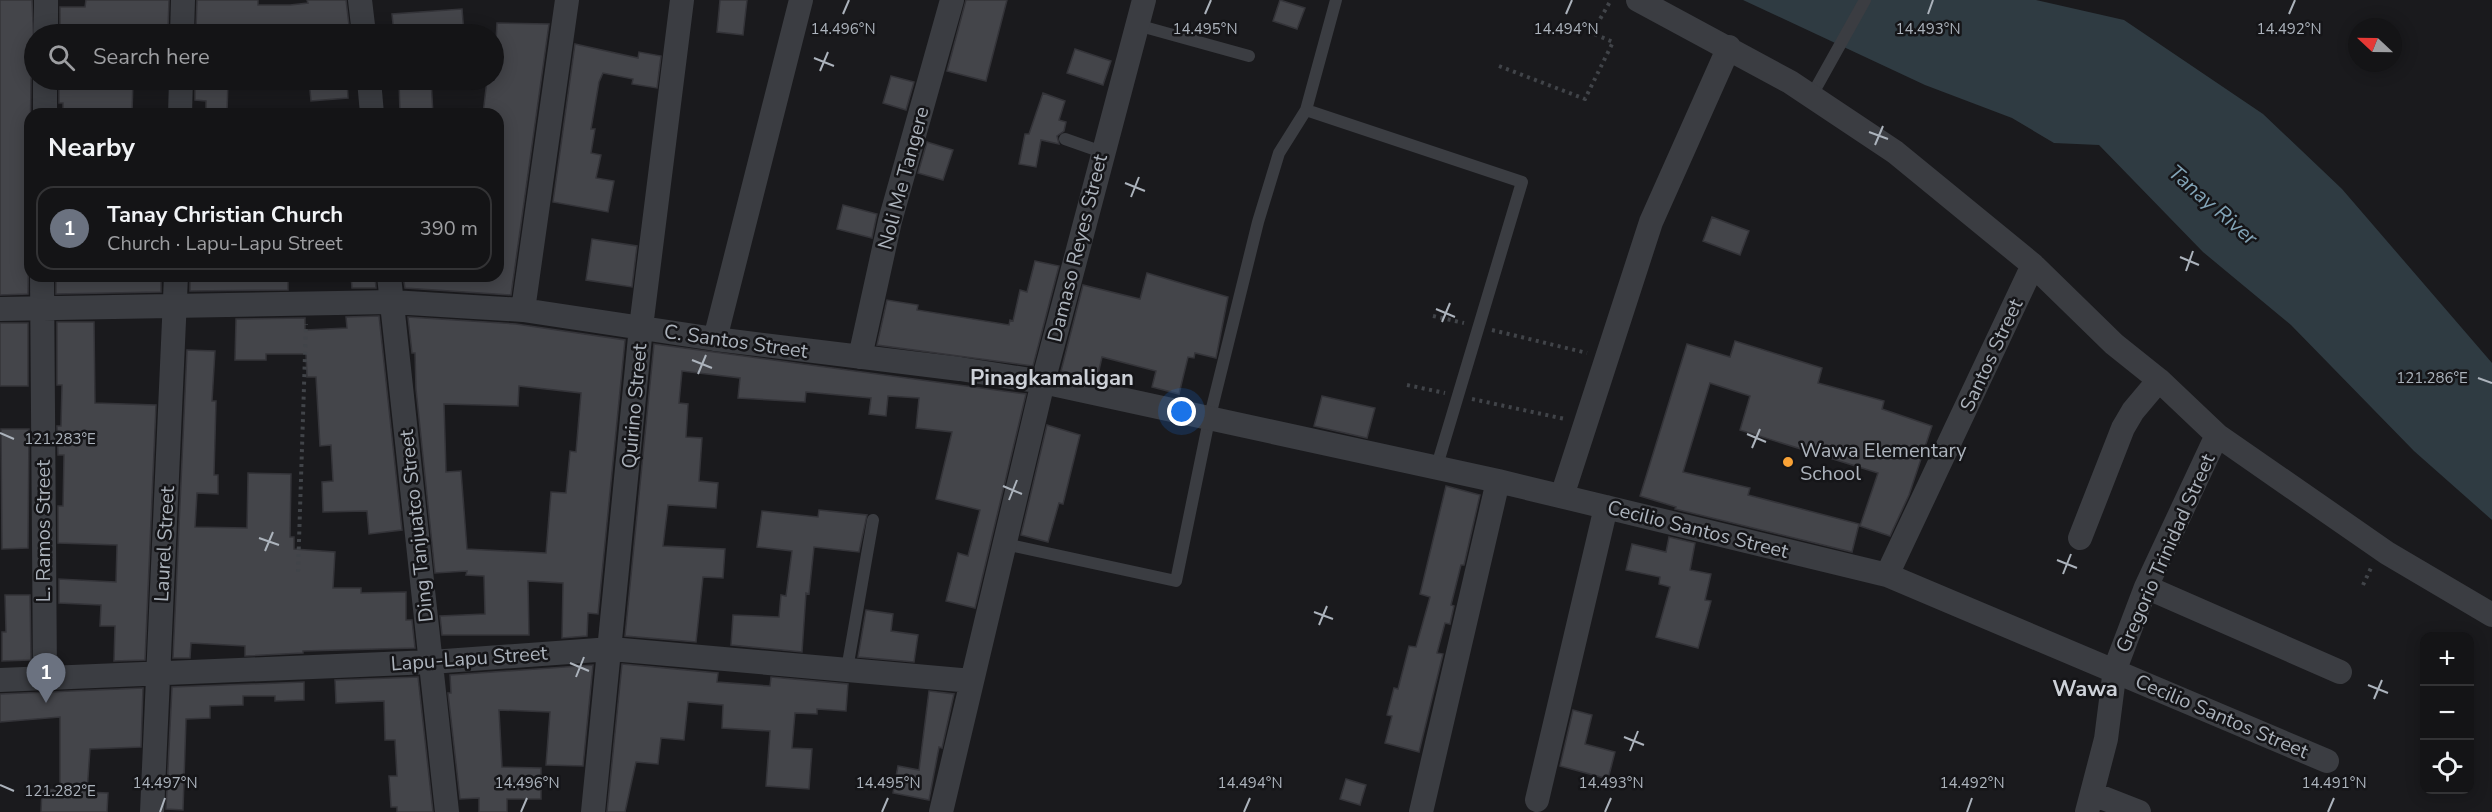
<!DOCTYPE html>
<meta charset="utf-8">
<style>
body{margin:0;font-family:"Nunito Sans",sans-serif;background:#1d1d1f;color:#f1f3f6}
.controls{position:absolute;right:18px;bottom:18px;display:grid;overflow:hidden;border-radius:12px;box-shadow:0 3px 15px #0003}
.controls button{width:54px;height:54px;display:grid;place-items:center;padding:0;border:0;border-bottom:2px solid #333335;background:#141416;color:#f1f3f6;font:30px sans-serif}
.compass{position:absolute;left:2348px;top:18px;width:54px;height:54px;border-radius:50%;background:#141416;box-shadow:0 3px 15px #0003;rotate:292deg}
.you{position:absolute;left:1182px;top:412px;width:21px;height:21px;margin:-15px;border:4px solid #fff;border-radius:50%;background:#1a73e8;box-shadow:0 0 0 9px #1a73e833}
.badge{display:grid;place-items:center;width:39px;height:39px;border-radius:50%;background:#ea580c;color:#fff;font-size:20px;font-weight:700}
.pin{position:absolute;translate:-50% -50px;filter:drop-shadow(0 2px 3px #0008)}
.pin::after{content:'';position:absolute;top:32px;width:21px;height:18px;background:inherit;clip-path:polygon(0 0,100% 0,50% 100%)}
.list{margin:0;padding:0;list-style:none}
h2{display:flex;justify-content:space-between;align-items:center;height:78px;margin:0;padding:0 24px;font-size:26px}
h2 small{font-size:20px;font-weight:400;color:#9d9ea1}
.list li{display:grid;grid-template-columns:39px 1fr auto;gap:18px;align-items:center;box-sizing:border-box;height:84px;margin:0 12px 12px;padding:0 12px;border:2px solid #333335;border-radius:18px}
.list b{display:block;font-size:22px;white-space:nowrap}
.list p{margin:0;font-size:20px;white-space:nowrap;color:#9d9ea1}
.list em{font-size:20px;font-style:normal;color:#9d9ea1}
.icon{flex:none;width:33px;height:33px;fill:none;stroke:currentColor;stroke-width:2;stroke-linecap:round;stroke-linejoin:round}
.map{position:relative;flex:none;width:2492px;height:812px;overflow:hidden}
.search{position:absolute;background:#141416;box-shadow:0 3px 15px #0003;left:24px;top:24px;width:480px;height:66px;display:flex;align-items:center;gap:15px;box-sizing:border-box;padding:0 21px;border-radius:33px;color:#9d9ea1;font-size:22px}
.panel{position:absolute;background:#141416;box-shadow:0 3px 15px #0003;left:24px;top:108px;width:480px;height:174px;border-radius:18px}
.map>svg:first-child{display:block}
.water{fill:#2f3b42}
.building{fill:#44454a;stroke:#343439;stroke-width:1.5;fill-rule:evenodd}
.lines{fill:none;stroke-linecap:round;stroke-linejoin:round}
.path{stroke:#414449;stroke-width:4;stroke-dasharray:3 4.5;stroke-linecap:butt}
.lane{stroke:#3b3d42;stroke-width:12}
.street{stroke:#3b3d42;stroke-width:24}
.ticks{fill:none;stroke:#acb3bc;stroke-width:2}
.poi-dot{fill:#f9a236;stroke:#151518;stroke-width:2}
.labels{text-anchor:middle;stroke-width:5;stroke-linejoin:round;paint-order:stroke}
.street-label{font-size:20px;fill:#acb3bc;stroke:#151518}
.poi-label{font-size:20px;fill:#acb3bc;stroke:#151518;text-anchor:start}
.water-label{font-size:21px;font-style:italic;fill:#83a5b8;stroke:#151518}
.quarter-label{font-size:22px;font-weight:bold;fill:#cdd1d8;stroke:#151518}
.ticks-label{font-size:15px;text-anchor:middle;fill:#acb3bc;stroke:#151518;stroke-width:5;stroke-linejoin:round;paint-order:stroke}
</style>
<div class="map">
<svg width="2492" height="812" viewBox="0 0 2492 812">
<rect width="100%" height="100%" fill="#1a1a1d"/>
<path class="water" d="M1743 0H2036L2124 20 2263 114 2342 189 2492 363V520L2414 451 2291 325 2203 252 2099 145 2054 143 2012 118 1925 85Z"/>
<path class="building" d="M0 0H32L34 47 31 80 28 294 0 295Z
M86 0H169L168 29H165V34H60V7H85Z
M197 0H258V5H290L308 3 307 0H346L350 34H260V29H196Z
M720 0H747L743 35 717 32Z
M966 0H1007L986 81 947 71Z
M1280 0 1305 8 1297 29 1273 21Z
M462 9 464 34H394L392 14Z
M497 23 549 24 511 295 405 288 403 276H498V205L502 168 498 167V114H483L487 80H494Z
M575 44 638 58 639 52 661 56 657 88 632 84 633 79 603 73 599 82 591 129H595L591 153 601 155 596 178 614 181 608 212 553 202Z
M1075 49 1111 61 1103 85 1067 73Z
M891 76 914 82 906 110 883 103Z
M59 80H133L132 114H63V103H59Z
M195 80H228L227 114H206V101L195 100Z
M309 80H347L348 98 311 101Z
M399 80H431L433 114H400Z
M1043 93 1065 101 1059 120 1066 122 1064 131 1057 136 1059 144 1041 140 1036 167 1019 164 1025 134H1029Z
M927 142 953 150 943 180 918 173Z
M843 205 877 214 872 238 837 229Z
M1712 217 1749 231 1740 255 1703 241Z
M592 239 637 246 632 287 586 280Z
M1035 261 1059 266 1033 366 877 345 887 300 918 305 917 310 1009 325 1010 320 1013 321 1020 290 1027 292Z
M1147 273 1228 297 1216 358 1195 353 1194 358 1188 357 1179 394 1152 387 1156 371 1102 357 1097 379 1061 371 1083 285 1140 299Z
M56 276H161V292L56 294Z
M196 276H288V290L190 291V278Z
M351 276H375L376 288H352Z
M379 316 402 530 369 534 367 511 323 512 322 482 333 481 331 445 320 446 316 377H307L306 354H266V360H235L236 319 305 318V330L347 328 346 317Z
M408 317 516 324 625 340 598 614 588 613 587 636 562 638 563 583 528 581 529 635H442L440 616 485 614 484 576 466 575 467 571 435 573 416 389 415 353H412ZM519 386 581 393 576 452 570 451 566 493 551 492 546 553 467 549 461 471 446 472 444 404 518 406Z
M57 322H94L95 403 156 405 145 660 114 661 115 626H100L101 605 59 603V579L116 582 117 545 58 543V506H63L64 455H58L57 426H61L62 385H57Z
M0 323H28V386H0Z
M1735 341 1822 368 1818 383 1884 401 1882 409 1932 426 1909 495 1890 536 1860 526 1878 473 1740 430 1750 396 1710 383 1683 472 1750 488 1748 495 1859 524 1852 552 1675 509 1676 507 1640 496 1687 344 1730 357Z
M654 344 1026 394 975 608 946 601 958 553 968 556 980 510 936 499 952 432 916 428 919 398 888 396 886 416 869 414 871 398 806 392 805 402 738 398 740 378 682 371 679 403 688 404 686 437 702 438 699 481 718 483 716 508 668 505 663 546 725 549 723 578 703 577 696 642 625 636Z
M187 350 215 351 212 401H216L214 475H218V494L197 493 195 527 247 528 248 473 291 474 290 537H294V549L335 552 333 588H361V593L406 592V620H412L415 648 303 651V653L245 656V646L191 643 190 658H173Z
M1322 396 1375 408 1367 438 1314 426Z
M1047 425 1080 435 1063 504 1059 503 1048 542 1021 535Z
M1 429H29L28 548 2 549Z
M1446 486 1480 495 1464 565H1461L1451 605 1454 606 1450 624 1445 623 1437 653 1443 654 1419 752 1385 743 1392 716 1387 715 1394 688 1398 689 1409 646 1416 647 1430 597 1420 594Z
M819 510 867 515 859 552 814 547 809 594 806 593 802 652 731 645 733 615 779 617 781 595 786 596 792 551 757 547 762 511 818 517Z
M1669 537 1695 543 1690 570 1711 574 1705 600 1711 601 1698 648 1656 637 1670 587 1659 584 1660 577 1626 570 1632 544 1666 552Z
M5 595H30L31 660 2 661V632H6Z
M866 610 893 614 891 631 918 635 914 662 858 657Z
M622 664 718 673 717 682 770 686 771 677 848 684 846 711 817 709V714L795 713 792 748 812 749 809 789 766 786 770 731 722 728 723 705 688 702 684 740 661 738 658 764 636 762 625 812H607Z
M593 665 583 766 546 765 550 712 499 710 502 767 541 768V799H507V812H479V798L460 799 448 693H451L450 675Z
M418 677 433 812H397V807H391L389 776H397L395 740H385L384 701 336 703 335 680Z
M304 682V700L275 701V696H243V705L210 706V718L186 719 183 810 166 809 172 687Z
M143 688 141 747 90 749 87 792 108 793 107 812H41L42 789 60 790V717L0 722V694Z
M929 691 954 694 942 748 939 747 929 800 893 793 898 766 919 770Z
M1573 710 1592 715 1585 744 1615 752 1608 779 1560 766Z
M1346 779 1366 785 1360 805 1340 799Z"/>
<g class="lines">
<path class="path" d="M1499 66 1585 99 1613 42 1592 33 1611 0
M1433 316 1464 323
M1492 330 1587 353
M1407 385 1445 393
M1472 399 1565 419
M298 572 306 324
M2363 585 2371 568"/>
<path class="lane" d="M1137 25 1249 56
M1812 95 1865 0
M1306 110 1522 182 1436 469
M1065 139 1102 152
M1005 544 1176 581 1209 420 1258 222 1279 153 1306 110 1336 0
M847 669 873 520"/>
<path class="street" d="M360 0 364 34
M1638 0 1790 82 1895 152 2033 265 2114 344 2159 380 2217 435 2387 553 2492 615
M46 34V0
M182 34 183 0
M369 80 372 114
M45 114V80
M180 114 181 80
M42 276 45 678
M389 276 447 812
M0 309 392 302 523 310 715 339 960 369 1043 382 1498 481 1887 575 2327 761
M523 310 567 0
M715 339 801 0
M860 357 890 221 952 0
M1562 496 1651 222 1729 47
M2080 538 2123 428 2133 411 2159 380
M1887 575 2033 265
M2146 587 2340 672
M0 680 431 662 611 649 972 681
M2093 794 2139 812
M1537 800 1606 507
M152 812 176 276
M593 812 641 327 682 0
M941 812 1043 382 1144 0
M1421 812 1498 481
M2087 812 2106 739 2115 669 2146 587 2217 435"/>
</g>
<path class="ticks" d="M843 14 849 0M1205 14 1211 0M1566 14 1572 0M1928 14 1933 0M2289 14 2295 0M814 58 834 66M820 71 828 52M1869 132 1888 139M1875 145 1883 126M1125 183 1145 191M1131 197 1139 177M2180 257 2199 265M2186 271 2193 251M1436 309 1455 317M1442 322 1450 303M692 360 712 368M698 374 706 355M2478 378 2492 383M0 433 14 439M1747 434 1766 442M1752 448 1760 429M1003 486 1022 494M1009 500 1017 480M259 538 279 545M265 551 273 532M2057 560 2077 568M2063 574 2071 554M1314 612 1333 619M1319 625 1327 606M570 663 589 671M576 677 584 657M2368 685 2388 693M2374 699 2382 680M1624 737 1644 745M1630 751 1638 731M0 785 14 791M160 812 165 798M521 812 527 798M882 812 888 798M1244 812 1250 798M1605 812 1611 798M1967 812 1972 798M2328 812 2334 798"/>
<circle class="poi-dot" cx="1788" cy="462" r="6"/>
<g class="labels">
<g class="street-label">
<text transform="translate(903 178) rotate(-75)" y="7">Noli Me Tangere</text>
<text transform="translate(1077 248) rotate(-76)" y="7">Damaso Reyes Street</text>
<text transform="translate(736 341) rotate(8)" y="7">C. Santos Street</text>
<text transform="translate(1991 355) rotate(-65)" y="7">Santos Street</text>
<text transform="translate(634 406) rotate(-85)" y="7">Quirino Street</text>
<text transform="translate(416 526) rotate(-96)" y="7">Ding Tanjuatco Street</text>
<text transform="translate(1698 529) rotate(14)" y="7">Cecilio Santos Street</text>
<text transform="translate(43 531) rotate(-90)" y="7">L. Ramos Street</text>
<text transform="translate(164 544) rotate(-87)" y="7">Laurel Street</text>
<text transform="translate(2165 553) rotate(-66)" y="7">Gregorio Trinidad Street</text>
<text transform="translate(469 658) rotate(-4)" y="7">Lapu-Lapu Street</text>
<text transform="translate(2222 716) rotate(23)" y="7">Cecilio Santos Street</text>
</g>
<g class="poi-label">
<text x="1800" y="457">Wawa Elementary<tspan x="1800" dy="23">School</tspan></text>
</g>
<g class="water-label">
<text transform="translate(2213 205) rotate(41)" y="7">Tanay River</text>
</g>
<g class="quarter-label">
<text x="1052" y="385">Pinagkamaligan</text>
<text x="2085" y="696">Wawa</text>
</g>
</g>
<g class="ticks-label">
<text x="843" y="34">14.496°N</text>
<text x="1205" y="34">14.495°N</text>
<text x="1566" y="34">14.494°N</text>
<text x="1928" y="34">14.493°N</text>
<text x="2289" y="34">14.492°N</text>
<text x="2432" y="383">121.286°E</text>
<text x="60" y="444">121.283°E</text>
<text x="165" y="788">14.497°N</text>
<text x="527" y="788">14.496°N</text>
<text x="888" y="788">14.495°N</text>
<text x="1250" y="788">14.494°N</text>
<text x="1611" y="788">14.493°N</text>
<text x="1972" y="788">14.492°N</text>
<text x="2334" y="788">14.491°N</text>
<text x="60" y="796">121.282°E</text>
</g>
</svg>
<div class="controls">
<button>+</button>
<button>−</button>
<button><svg class="icon" aria-label="locate" viewBox="0 0 24 24"><circle cx="12" cy="12" r="6"/><path d="M12 2v4M12 18v4M2 12h4M18 12h4"/></svg></button>
</div>
<svg class="compass" viewBox="-18 -18 36 36"><path d="M0-13l5 13h-10z" fill="#e53935"/><path d="M0 13l5-13h-10z" fill="#9d9ea1"/></svg>
<div class="you"></div>
<div class="pin badge" style="left:46px;top:703px;background:#6b7280">1</div>
<div class="search"><svg class="icon" aria-label="search" viewBox="0 0 24 24"><circle cx="10" cy="10" r="6"/><path d="M15 15l6 6"/></svg>Search here</div>
<section class="panel">
<h2>Nearby<small></small></h2>
<ul class="list">
<li><span class="badge" style="background:#6b7280">1</span><div><b>Tanay Christian Church</b><p>Church · Lapu-Lapu Street</p></div><em>390 m</em></li>
</ul>
</section>
</div>
